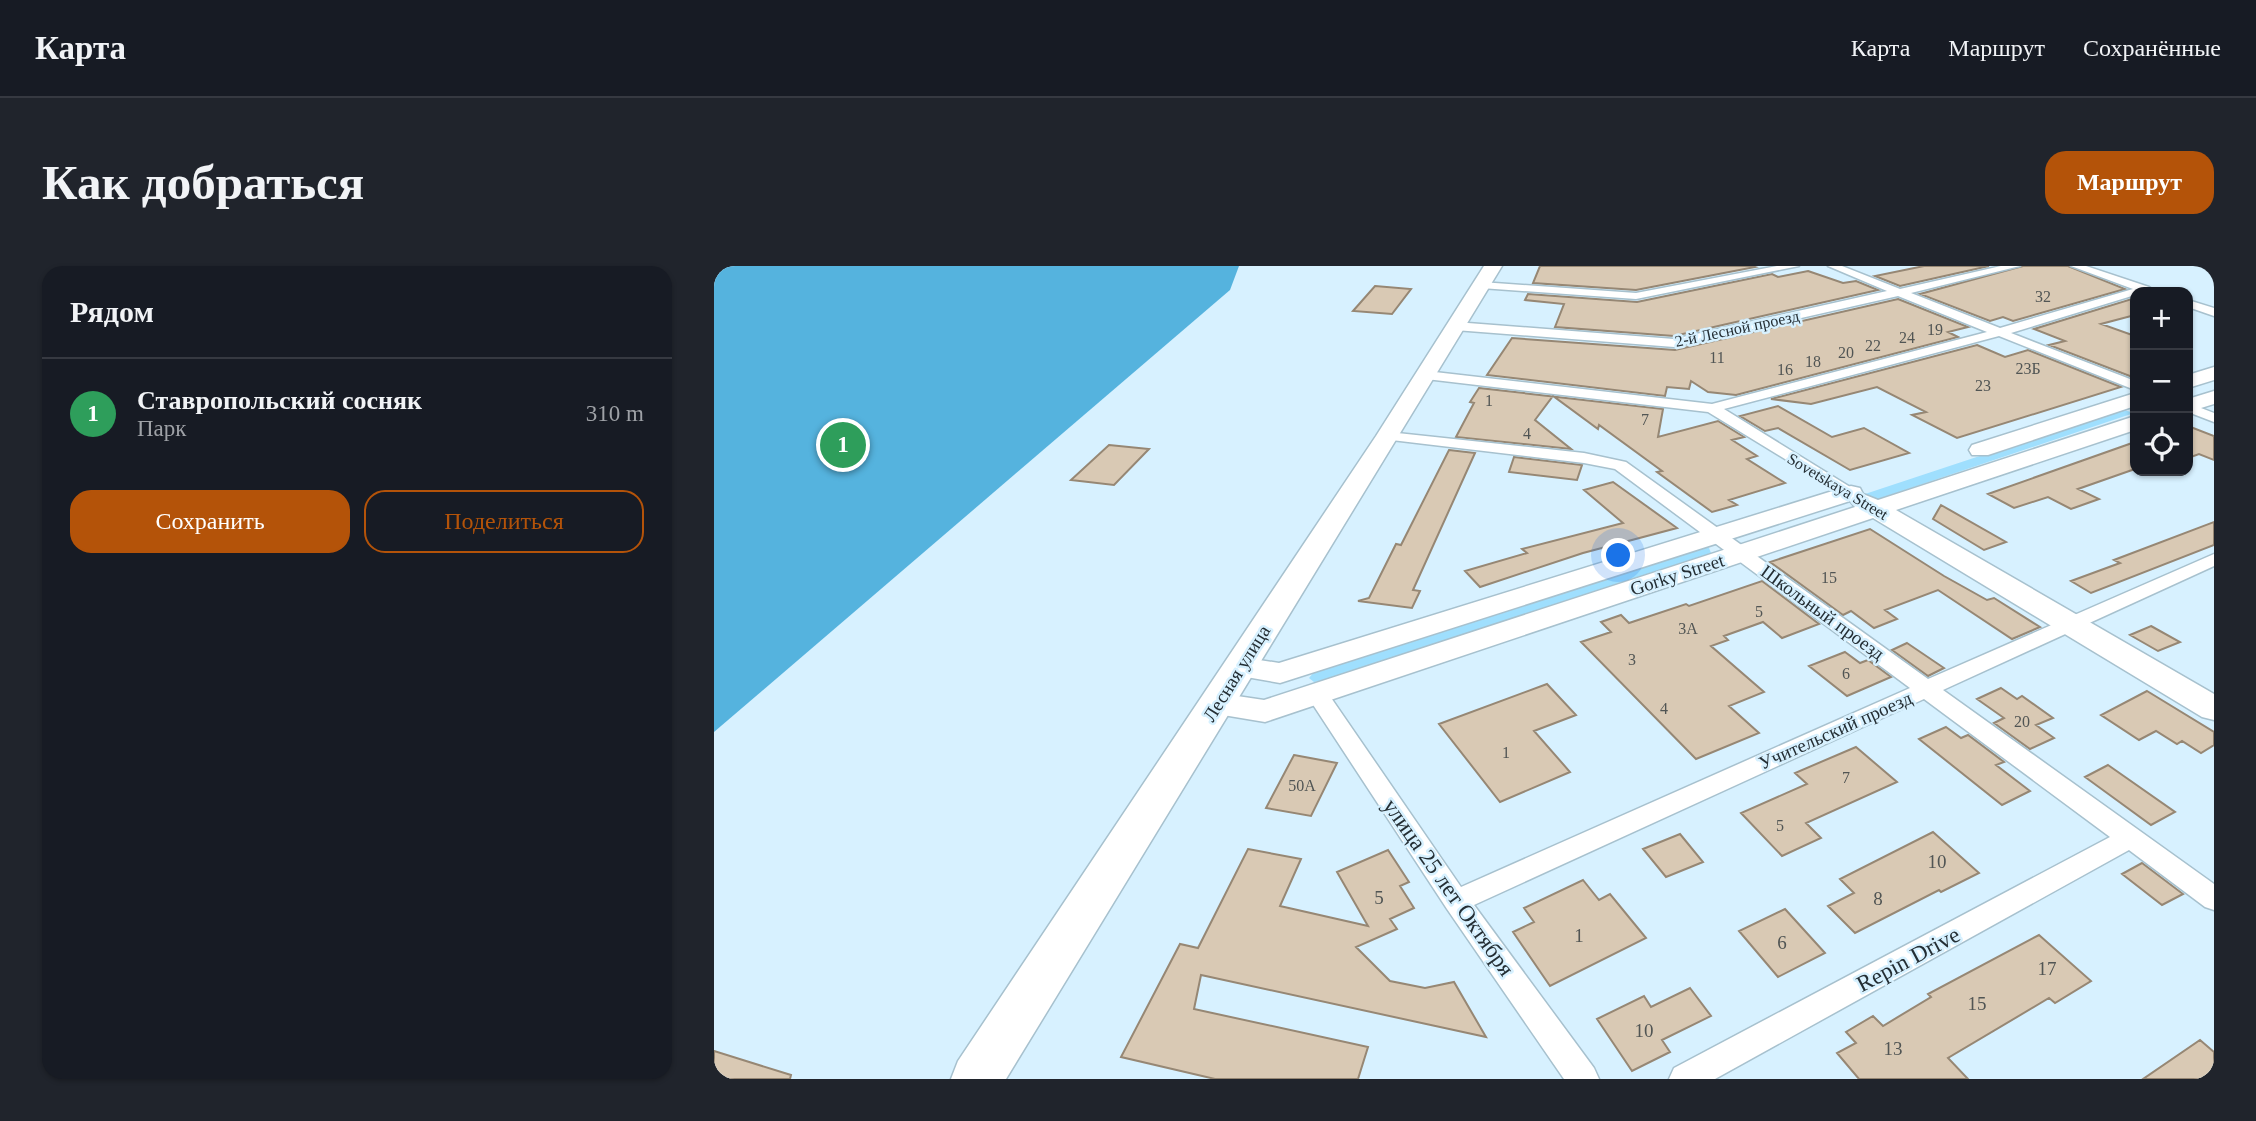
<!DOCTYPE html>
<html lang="ru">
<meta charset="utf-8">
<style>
body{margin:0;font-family:Georgia,serif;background:#20242c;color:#f1f3f6}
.controls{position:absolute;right:21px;top:21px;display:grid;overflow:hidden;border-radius:14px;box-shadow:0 2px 5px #0004}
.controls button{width:63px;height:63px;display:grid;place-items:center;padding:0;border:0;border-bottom:2px solid #363941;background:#171b24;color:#f1f3f6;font:35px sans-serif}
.you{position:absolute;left:905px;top:290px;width:24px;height:24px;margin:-18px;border:5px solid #fff;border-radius:50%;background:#1a73e8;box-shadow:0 0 0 10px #1a73e833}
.badge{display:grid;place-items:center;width:46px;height:46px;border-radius:50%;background:#b45309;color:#fff;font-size:23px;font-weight:700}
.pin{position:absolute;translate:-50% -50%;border:4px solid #fff;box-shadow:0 2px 7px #0006}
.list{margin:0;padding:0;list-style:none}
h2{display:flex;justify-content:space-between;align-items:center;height:91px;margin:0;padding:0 28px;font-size:30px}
h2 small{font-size:23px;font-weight:400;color:#9ea1a6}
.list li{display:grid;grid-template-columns:46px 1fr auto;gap:21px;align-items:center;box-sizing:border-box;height:112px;padding:0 28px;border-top:2px solid #363941}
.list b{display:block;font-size:26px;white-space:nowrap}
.list p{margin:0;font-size:23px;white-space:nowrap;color:#9ea1a6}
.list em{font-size:23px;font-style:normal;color:#9ea1a6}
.actions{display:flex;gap:14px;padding:21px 28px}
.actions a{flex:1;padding:16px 0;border:2px solid #b45309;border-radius:21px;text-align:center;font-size:24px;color:#b45309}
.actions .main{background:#b45309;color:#fff}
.icon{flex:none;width:38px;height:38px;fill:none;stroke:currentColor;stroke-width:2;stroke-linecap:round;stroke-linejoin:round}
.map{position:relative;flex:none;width:1500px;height:813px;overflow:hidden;border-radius:21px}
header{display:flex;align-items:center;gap:42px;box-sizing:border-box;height:98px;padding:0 35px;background:#171b24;border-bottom:2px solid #363941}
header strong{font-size:33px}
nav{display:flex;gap:38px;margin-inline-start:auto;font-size:24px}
.intro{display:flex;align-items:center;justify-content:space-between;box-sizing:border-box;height:168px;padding:0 42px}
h1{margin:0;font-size:49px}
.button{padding:18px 32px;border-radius:21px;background:#b45309;color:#fff;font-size:24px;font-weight:700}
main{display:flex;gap:42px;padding:0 42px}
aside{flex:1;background:#171b24;border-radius:21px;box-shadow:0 2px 5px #0004}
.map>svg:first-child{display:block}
.green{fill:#9fdffe}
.forest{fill:#55b3de}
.building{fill:#d9c9b4;stroke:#968774;stroke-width:2}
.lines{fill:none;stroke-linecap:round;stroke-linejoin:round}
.minor-casing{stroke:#a7c1ce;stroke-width:3}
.secondary-casing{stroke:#a7c1ce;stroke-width:3}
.primary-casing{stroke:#a7c1ce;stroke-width:3}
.minor{fill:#fff;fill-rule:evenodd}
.secondary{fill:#fff;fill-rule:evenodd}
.primary{fill:#fff;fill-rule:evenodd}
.labels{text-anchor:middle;stroke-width:5;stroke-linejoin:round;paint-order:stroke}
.number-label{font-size:16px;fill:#515554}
.far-street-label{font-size:16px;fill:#242e34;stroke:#d7f1ff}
.street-label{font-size:19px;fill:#242e34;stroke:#d7f1ff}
.near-number-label{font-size:19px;fill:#515554}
.near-street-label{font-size:23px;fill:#242e34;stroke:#d7f1ff}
</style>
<header>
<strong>Карта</strong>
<nav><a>Карта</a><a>Маршрут</a><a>Сохранённые</a></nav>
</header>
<div class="intro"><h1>Как добраться</h1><a class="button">Маршрут</a></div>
<main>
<aside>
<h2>Рядом<small></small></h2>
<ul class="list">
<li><span class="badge" style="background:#2e9e5b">1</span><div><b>Ставропольский сосняк</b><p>Парк</p></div><em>310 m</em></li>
</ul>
<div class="actions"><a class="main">Сохранить</a><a>Поделиться</a></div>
</aside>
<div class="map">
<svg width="1500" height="813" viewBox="0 0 1500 813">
<rect width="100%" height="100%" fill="#d7f1ff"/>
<path class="green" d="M1407 143 1420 147 1161 234 1148 229Z
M991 281 995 282 997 287 607 415 600 416 595 412 601 405Z"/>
<path class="forest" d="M0 0H525L516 24 0 466Z"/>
<path class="building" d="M826 0H1038L1041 1 922 24 819 17Z
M1210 0H1275L1186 20 1161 10Z
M1309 0H1354L1411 23 1299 55 1289 51 1276 55 1206 28Z
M1094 5 1129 17 1142 15 1164 24 960 70 841 61 850 38 811 34 814 28 923 36 1058 8 1064 11Z
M661 20 697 23 678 48 639 45Z
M1421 32V49L1387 58 1421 70V112L1335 79 1351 75 1320 63Z
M1184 33 1254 61 1234 66 1244 71 1022 129 994 126 977 115 975 123 953 121 951 130 773 109 798 72 961 84Z
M1263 79 1291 91 1314 84 1407 121 1243 172 1198 149 1212 146 1163 121 1097 138 1057 133Z
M765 122 949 143 944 171 1004 155 1030 171 1018 174 1043 190 1033 193 1071 217 1015 234 1023 239 998 246 943 206 948 205 885 159 884 163 839 130 821 154 857 183 742 171 760 137 756 136Z
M1064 140 1118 171 1150 162 1195 187 1136 204 1064 162 1051 165 1026 150Z
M1474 160 1500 170V194L1485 188 1474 192Z
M1421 176V203L1364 223 1385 233 1357 243 1334 231 1300 242 1274 228Z
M395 179 435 183 400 219 357 214Z
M735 184 761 187 699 324 706 325 698 342 644 335 655 332 682 278 687 279Z
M800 191 868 199 863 214 795 206Z
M899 216 963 262 869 287 766 321 751 305 813 287 808 283 909 257 870 224Z
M1227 239 1292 276 1270 284 1219 253Z
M1500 256V279L1377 327 1357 315 1406 297 1400 294Z
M1156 263 1230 310 1273 334 1280 332 1326 361 1298 373 1224 324 1171 344 1183 353 1160 362 1137 345 1129 349 1056 296Z
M1048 315 1105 358 1068 372 1049 356 1010 370 1014 374 997 380 1050 426 1015 440 1045 467 982 493 867 376 897 366 887 356 907 349 915 357 972 338 975 340Z
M1437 360 1466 376 1444 385 1416 369Z
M1193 377 1230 402 1214 410 1178 384Z
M1131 386 1146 397 1154 394 1177 411 1133 430 1095 400Z
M833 418 862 449 820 465 856 506 786 536 725 458Z
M1287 422 1303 433 1308 430 1339 452 1322 459 1340 472 1316 483 1280 457 1290 452 1263 433Z
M1433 425 1500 466V479L1487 487 1468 475 1463 478 1442 465 1425 474 1387 449Z
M1232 461 1247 472 1254 469 1290 496 1282 499 1316 525 1288 539 1205 473Z
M1142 481 1183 516 1092 557 1107 572 1068 590 1027 547 1093 518 1081 507Z
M580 489 623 497 597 550 552 542Z
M1394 499 1461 546 1437 559 1371 511Z
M1219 566 1265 607 1227 626 1225 624 1141 667 1114 640 1140 627 1126 613Z
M966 568 989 596 952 611 929 583Z
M534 583 587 593 566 640 654 660 623 606 674 584 695 616 686 620 700 642 676 653 683 663 642 681 676 715 711 722 740 716 772 771 487 709 480 743 654 781 644 813H501L407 791 466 678 484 682Z
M1428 597 1469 628 1448 639 1408 608Z
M869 614 885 634 896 628 932 672 836 720 799 666 820 656 810 642Z
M1071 643 1111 687 1064 711 1025 665Z
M1325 669 1377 715 1341 737 1335 732 1234 792 1254 813H1145L1123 787 1142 777 1132 766 1159 750 1169 760 1217 731 1214 728Z
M976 722 997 750 948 774 956 786 918 805 883 753 930 730 937 741Z
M1486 774 1500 786V813H1429Z
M0 785 77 809 76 813H0Z"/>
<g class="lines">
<defs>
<path id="minor" d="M1063 0H1085L922 33 767 22 761 19 767 16 922 27Z
M1114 0H1128L1186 23 1287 0H1306L1197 27 1286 62 1419 23 1357 0H1372L1435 21 1439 24 1437 26H1421V29L1297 67 1421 115V124L1285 70 1010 143 1141 224 1143 227 1141 230 1135 232 994 146 712 113 705 109 712 105 998 138 1273 66 1184 30 960 81 741 64 735 60 741 56 960 73 1173 25Z
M1474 34 1500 42V50L1474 41Z
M1474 137 1500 147V156L1474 146Z
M674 166 870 187 912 196 1214 413 1500 288V300L1229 424 1500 618V644L1491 641 1415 584 1001 813H955L960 802 1396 571 1210 433 760 639 880 802 885 813H850L733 643 592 428 595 423H611L747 621 1196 422 901 203 870 197 669 173 667 170 669 167Z"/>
<path id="secondary" d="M1500 101V114L1474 122V109Z
M1500 125V138L1474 146V133Z
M1421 127V140L1274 189H1258L1255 184 1258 179Z
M1421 150V164L1182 244 1500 428V454L1488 451 1159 252 551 456 491 446 487 438 491 430 503 427 550 434 1141 241 1136 235 566 417 515 408 510 401 515 394 526 391 565 397 1128 222 1137 220 1146 222 1149 228 1164 234Z"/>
<path id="primary" d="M770 0H788L292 813H237L244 795 662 170Z"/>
</defs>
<use href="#minor" class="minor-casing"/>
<use href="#secondary" class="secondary-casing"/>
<use href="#primary" class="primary-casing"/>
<use href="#minor" class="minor"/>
<use href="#secondary" class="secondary"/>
<use href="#primary" class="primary"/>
</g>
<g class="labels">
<g class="number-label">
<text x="1329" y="36">32</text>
<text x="1221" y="69">19</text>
<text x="1193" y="77">24</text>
<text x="1159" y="85">22</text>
<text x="1132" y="92">20</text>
<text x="1003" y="97">11</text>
<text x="1099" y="101">18</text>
<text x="1314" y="108">23Б</text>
<text x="1071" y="109">16</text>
<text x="1269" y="125">23</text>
<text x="775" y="140">1</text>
<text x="931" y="159">7</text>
<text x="813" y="173">4</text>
<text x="1115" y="317">15</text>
<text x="1045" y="351">5</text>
<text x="974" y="368">3А</text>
<text x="918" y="399">3</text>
<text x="1132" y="413">6</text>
<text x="950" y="448">4</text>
<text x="1308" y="461">20</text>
<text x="792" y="492">1</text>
<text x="1132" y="517">7</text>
<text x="588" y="525">50А</text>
<text x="1066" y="565">5</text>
</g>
<g class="far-street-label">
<text transform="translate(1023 62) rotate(-12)" y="6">2-й Лесной проезд</text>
<text transform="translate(1124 220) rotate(31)" y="6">Sovetskaya Street</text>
</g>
<g class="street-label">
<text transform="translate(963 308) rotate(-18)" y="7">Gorky Street</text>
<text transform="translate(1109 346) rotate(36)" y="7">Школьный проезд</text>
<text transform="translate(522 407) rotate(-58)" y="7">Лесная улица</text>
<text transform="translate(1121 464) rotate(-24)" y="7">Учительский проезд</text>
</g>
<g class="near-number-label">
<text x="1223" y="602">10</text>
<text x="665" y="638">5</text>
<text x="1164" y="639">8</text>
<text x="865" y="676">1</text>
<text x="1068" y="683">6</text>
<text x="1333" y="709">17</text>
<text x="1263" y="744">15</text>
<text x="930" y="771">10</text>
<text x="1179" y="789">13</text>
</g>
<g class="near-street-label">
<text transform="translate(735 621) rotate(55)" y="8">улица 25 лет Октября</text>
<text transform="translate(1194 693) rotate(-28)" y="8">Repin Drive</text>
</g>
</g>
</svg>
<div class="controls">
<button>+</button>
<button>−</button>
<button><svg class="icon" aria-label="locate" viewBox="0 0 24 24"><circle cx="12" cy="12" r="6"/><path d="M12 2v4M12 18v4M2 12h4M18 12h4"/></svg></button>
</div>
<div class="you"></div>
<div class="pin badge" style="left:129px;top:179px;background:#2e9e5b">1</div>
</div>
</main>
